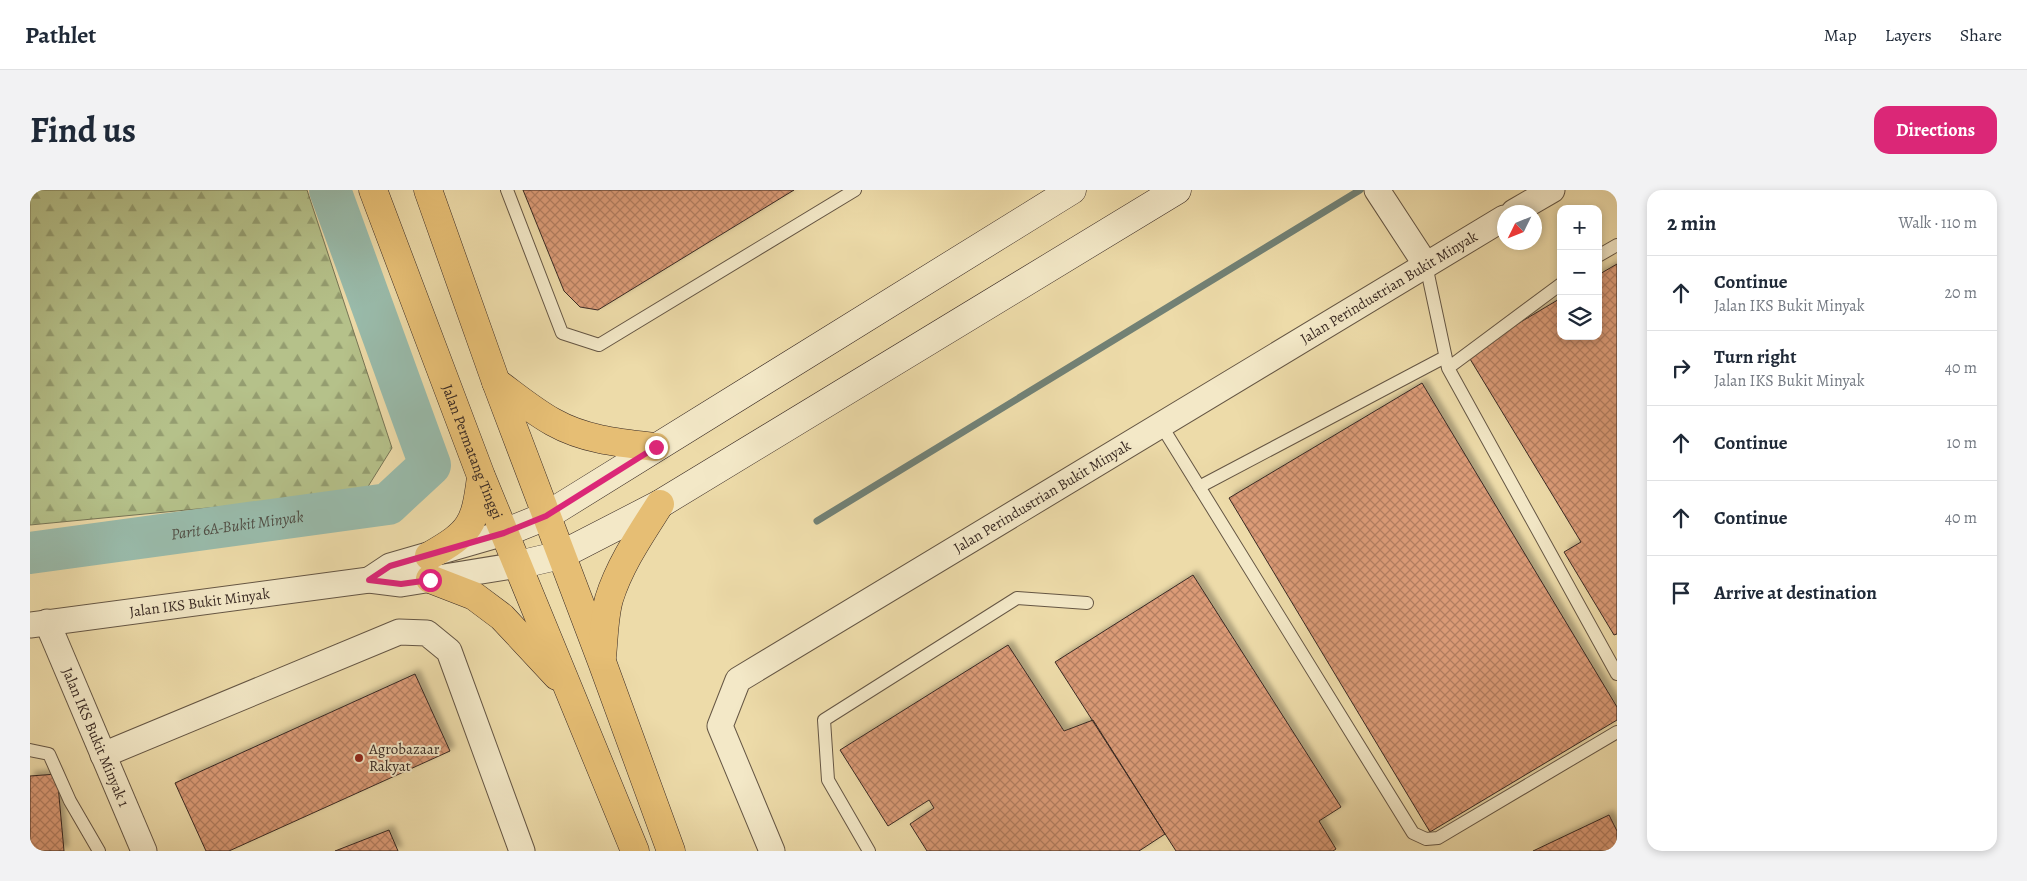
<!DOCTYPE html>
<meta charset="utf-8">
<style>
body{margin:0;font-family:Alegreya,serif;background:#f2f2f3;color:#1f2937}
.controls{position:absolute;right:15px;top:15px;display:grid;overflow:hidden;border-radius:10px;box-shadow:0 2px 8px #0003}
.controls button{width:45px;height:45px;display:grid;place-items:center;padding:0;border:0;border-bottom:1px solid #e0e1e3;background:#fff;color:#1f2937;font:25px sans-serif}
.compass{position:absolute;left:1467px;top:15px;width:45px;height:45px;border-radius:50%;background:#fff;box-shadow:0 2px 8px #0003;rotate:227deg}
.stop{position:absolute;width:15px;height:15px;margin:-11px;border:4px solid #db2777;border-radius:50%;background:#fff}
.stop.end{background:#db2777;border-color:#fff;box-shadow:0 1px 5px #0008}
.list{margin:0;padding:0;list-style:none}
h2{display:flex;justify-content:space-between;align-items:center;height:65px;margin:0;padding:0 20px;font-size:21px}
h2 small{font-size:16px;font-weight:400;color:#747a83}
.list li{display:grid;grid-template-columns:32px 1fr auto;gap:15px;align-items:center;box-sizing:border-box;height:75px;padding:0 20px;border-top:1px solid #e0e1e3}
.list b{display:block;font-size:19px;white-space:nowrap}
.list p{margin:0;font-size:16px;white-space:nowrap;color:#747a83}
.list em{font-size:16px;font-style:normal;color:#747a83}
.icon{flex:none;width:28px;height:28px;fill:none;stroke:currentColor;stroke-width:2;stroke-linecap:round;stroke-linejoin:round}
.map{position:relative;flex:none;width:1587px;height:661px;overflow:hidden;border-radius:15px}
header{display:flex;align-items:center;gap:30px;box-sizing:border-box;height:70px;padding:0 25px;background:#fff;border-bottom:1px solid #e0e1e3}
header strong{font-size:24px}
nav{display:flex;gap:28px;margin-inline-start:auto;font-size:18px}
.intro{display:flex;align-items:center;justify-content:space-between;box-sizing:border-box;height:120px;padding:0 30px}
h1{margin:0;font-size:35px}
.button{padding:12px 22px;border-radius:15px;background:#db2777;color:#fff;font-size:18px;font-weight:700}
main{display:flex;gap:30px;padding:0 30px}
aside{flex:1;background:#fff;border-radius:15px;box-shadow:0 2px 8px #0003}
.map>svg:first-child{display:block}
.forest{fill:url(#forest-firs);stroke:#767556}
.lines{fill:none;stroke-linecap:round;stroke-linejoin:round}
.stream{stroke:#728175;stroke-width:7}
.river{stroke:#99bbab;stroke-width:42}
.building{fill:url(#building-cross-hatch);stroke:#382923;filter:url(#shadow)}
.service-casing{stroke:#655644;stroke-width:14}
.minor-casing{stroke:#655644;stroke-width:27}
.secondary-casing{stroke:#382923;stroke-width:29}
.trunk-casing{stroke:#382923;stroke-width:29}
.service{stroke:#f3e8c7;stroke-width:12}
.minor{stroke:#f3e8c7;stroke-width:25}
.secondary{stroke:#f3e8c7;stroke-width:28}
.trunk{stroke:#e6be74;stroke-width:28}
.route{stroke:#db2777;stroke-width:6}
.poi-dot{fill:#8f2418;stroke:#f3e8c7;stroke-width:2}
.labels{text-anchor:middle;stroke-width:4;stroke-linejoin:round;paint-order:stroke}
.street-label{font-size:15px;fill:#382923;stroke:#f3e8c7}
.poi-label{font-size:15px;fill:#382923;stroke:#f3e8c7;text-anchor:start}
.water-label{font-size:16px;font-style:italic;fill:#504e45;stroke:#f3e8c7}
</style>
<header>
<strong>Pathlet</strong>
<nav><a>Map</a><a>Layers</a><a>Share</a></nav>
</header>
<div class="intro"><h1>Find us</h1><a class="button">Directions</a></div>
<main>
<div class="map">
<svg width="1587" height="661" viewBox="0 0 1587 661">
<defs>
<pattern id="forest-firs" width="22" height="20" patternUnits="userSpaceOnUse" patternTransform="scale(1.25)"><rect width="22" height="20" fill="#b5c18a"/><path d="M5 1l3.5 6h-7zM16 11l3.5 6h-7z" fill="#949d70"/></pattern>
<pattern id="building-cross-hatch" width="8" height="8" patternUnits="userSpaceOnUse" patternTransform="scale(1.25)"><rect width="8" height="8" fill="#db9b77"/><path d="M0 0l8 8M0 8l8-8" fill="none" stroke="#b37e61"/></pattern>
<filter id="shadow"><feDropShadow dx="4.5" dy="-4.5" stdDeviation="2.5" flood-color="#0004"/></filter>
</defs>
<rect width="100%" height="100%" fill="#eddba9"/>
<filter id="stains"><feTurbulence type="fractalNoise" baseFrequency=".004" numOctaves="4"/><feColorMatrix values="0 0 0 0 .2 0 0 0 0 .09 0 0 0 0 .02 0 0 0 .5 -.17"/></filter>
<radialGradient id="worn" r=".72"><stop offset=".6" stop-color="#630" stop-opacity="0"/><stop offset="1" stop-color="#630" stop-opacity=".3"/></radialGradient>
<path class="forest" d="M0 0H277L362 258 334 303 0 335Z"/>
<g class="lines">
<path class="stream" d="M787 331 1330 0"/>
<path class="river" id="s1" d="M0 363 358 314 400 275 300 0"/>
</g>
<path class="building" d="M493 0H764L568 120 550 117 534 101Z
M1587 74V444L1584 445 1534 362 1551 352 1437 164 1531 108V146H1568V85Z
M1392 193 1587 517V530L1400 642 1199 308Z
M1163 385 1311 617 1289 631 1306 659 1303 661H1146L1025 472Z
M978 455 1034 541 1063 530 1135 644 1109 661H897L880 634 904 618 899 610 858 636 810 560Z
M385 484 420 561 199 661H176L145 593Z
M27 584 34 661H0V586Z
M1579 625 1587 641V661H1503Z
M359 640 368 661H305Z"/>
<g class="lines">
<defs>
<path id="service" d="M477 0 532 143 569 155 825 0
M1568 66 1587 55
M1396 75 1418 178 1587 484
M1418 178 1531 94
M1131 235 1383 643 1396 649 1408 648 1587 542
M1169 297 1415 167
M0 560 19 564 40 611 69 661
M839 661 798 590 794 530 987 408 1057 413"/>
<g id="minor">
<path d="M1347 0 1396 75"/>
<path d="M1484 22 1522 0"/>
<path d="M339 390 360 376 474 343"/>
<path id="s2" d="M17 432 114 661"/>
<path id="s3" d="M0 435 339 390 371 394 488 375"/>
<path d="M73 565 369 442 397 443 419 461 492 661"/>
<path id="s4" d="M742 661 690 536 708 490 1474 28"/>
</g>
<path id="secondary" d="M474 343 516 326 1042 0
M488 375 531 365 630 314 1147 0"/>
<g id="trunk">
<path id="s5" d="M343 0 451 286 605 661"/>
<path d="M398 0 466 192 572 472 641 661"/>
<path d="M466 192C484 205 503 221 523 232 555 250 590 253 626 257"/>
<path d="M399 366C441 342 445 335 451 287"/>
<path d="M400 389 444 406 472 427 527 486"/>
<path d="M572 467C574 448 574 427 579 409 590 374 611 344 630 314"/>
</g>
</defs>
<use href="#service" class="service-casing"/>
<use href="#minor" class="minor-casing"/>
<use href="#secondary" class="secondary-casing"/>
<use href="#trunk" class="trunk-casing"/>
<use href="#service" class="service"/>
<use href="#minor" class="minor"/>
<use href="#secondary" class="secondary"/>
<use href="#trunk" class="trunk"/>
</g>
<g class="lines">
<path class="route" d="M400 390 371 394 339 390 360 376 474 343 516 326 626 257"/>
</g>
<circle class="poi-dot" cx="329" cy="568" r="5"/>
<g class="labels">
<g class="street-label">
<text dy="5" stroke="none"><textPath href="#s4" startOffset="945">Jalan Perindustrian Bukit Minyak</textPath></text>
<text dy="5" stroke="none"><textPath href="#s5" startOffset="280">Jalan Permatang Tinggi</textPath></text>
<text dy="5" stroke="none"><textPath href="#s4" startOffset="540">Jalan Perindustrian Bukit Minyak</textPath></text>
<text dy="5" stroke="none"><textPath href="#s3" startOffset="171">Jalan IKS Bukit Minyak</textPath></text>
<text dy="5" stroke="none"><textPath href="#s2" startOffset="125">Jalan IKS Bukit Minyak 1</textPath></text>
</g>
<g class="poi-label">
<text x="339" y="564">Agrobazaar<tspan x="339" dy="17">Rakyat</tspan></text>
</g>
<g class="water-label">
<text dy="6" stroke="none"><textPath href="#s1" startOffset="209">Parit 6A-Bukit Minyak</textPath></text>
</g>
</g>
<rect width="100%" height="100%" filter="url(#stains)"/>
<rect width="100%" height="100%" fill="url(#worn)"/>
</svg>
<div class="controls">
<button>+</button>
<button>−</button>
<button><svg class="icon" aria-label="layers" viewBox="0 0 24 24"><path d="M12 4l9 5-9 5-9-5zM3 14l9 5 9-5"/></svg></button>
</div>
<svg class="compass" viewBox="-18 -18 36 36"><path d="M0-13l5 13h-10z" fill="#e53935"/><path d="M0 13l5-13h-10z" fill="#747a83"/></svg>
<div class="stop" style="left:400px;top:390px"></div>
<div class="stop end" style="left:626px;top:257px"></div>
</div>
<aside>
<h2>2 min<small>Walk · 110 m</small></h2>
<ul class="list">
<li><svg class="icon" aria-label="ahead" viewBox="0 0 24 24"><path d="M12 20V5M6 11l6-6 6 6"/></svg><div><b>Continue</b><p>Jalan IKS Bukit Minyak</p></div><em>20 m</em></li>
<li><svg class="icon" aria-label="right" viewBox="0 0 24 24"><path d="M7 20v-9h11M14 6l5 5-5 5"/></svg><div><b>Turn right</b><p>Jalan IKS Bukit Minyak</p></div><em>40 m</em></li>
<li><svg class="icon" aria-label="ahead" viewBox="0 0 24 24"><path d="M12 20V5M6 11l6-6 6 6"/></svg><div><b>Continue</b></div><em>10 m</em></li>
<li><svg class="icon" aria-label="ahead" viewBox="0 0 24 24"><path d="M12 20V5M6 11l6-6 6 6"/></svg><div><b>Continue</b></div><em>40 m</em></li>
<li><svg class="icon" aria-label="arrive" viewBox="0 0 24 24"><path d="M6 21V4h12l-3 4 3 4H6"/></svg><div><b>Arrive at destination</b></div></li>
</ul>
</aside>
</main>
